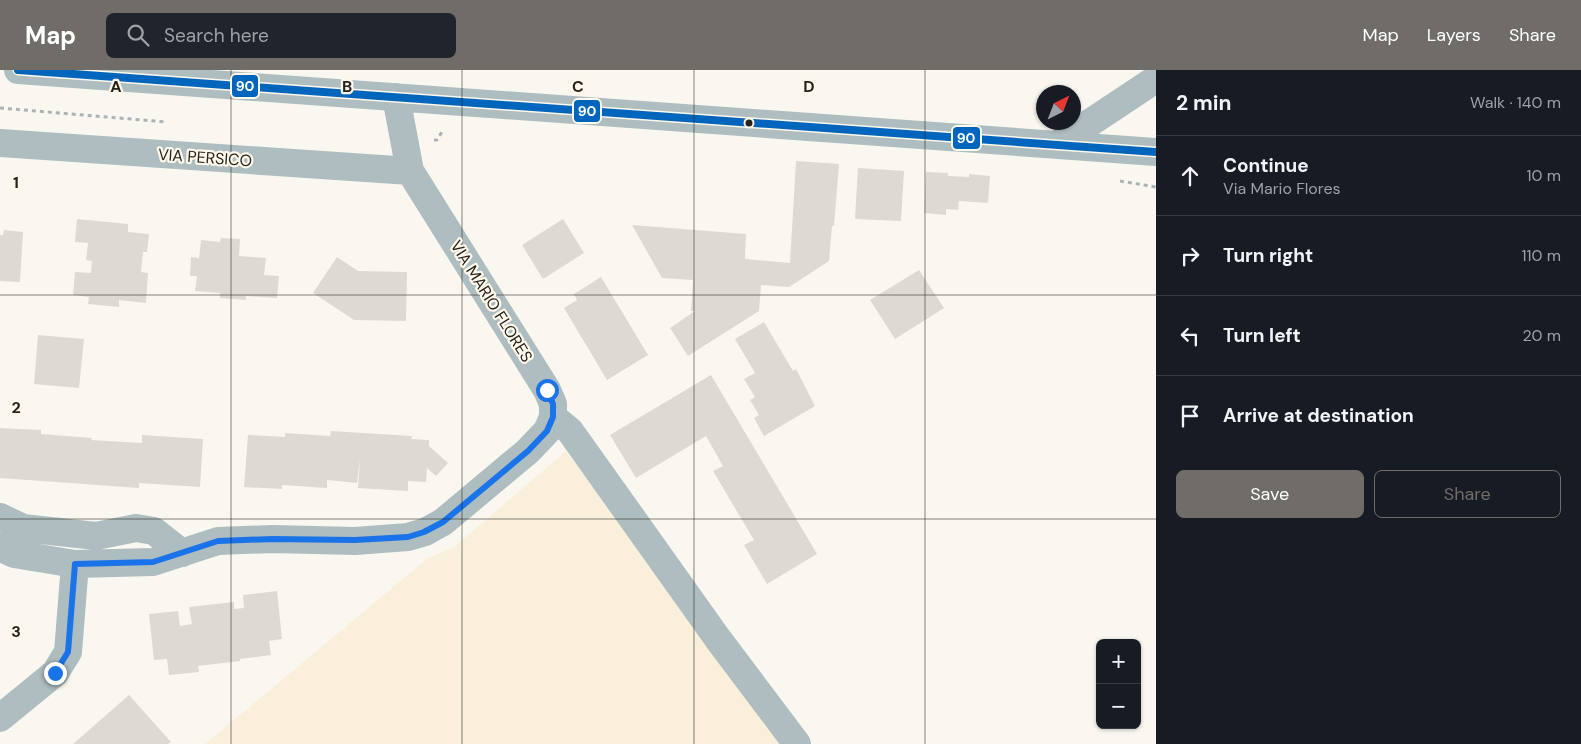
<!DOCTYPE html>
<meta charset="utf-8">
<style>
body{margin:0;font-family:"DM Sans",sans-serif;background:#20242c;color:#f1f3f6}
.controls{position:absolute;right:15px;bottom:15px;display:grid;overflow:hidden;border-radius:8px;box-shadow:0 1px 4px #0004}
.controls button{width:45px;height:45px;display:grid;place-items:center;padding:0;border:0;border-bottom:1px solid #363941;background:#171b24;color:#f1f3f6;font:25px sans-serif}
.compass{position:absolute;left:1036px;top:15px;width:45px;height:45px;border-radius:50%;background:#171b24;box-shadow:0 1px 4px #0004;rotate:42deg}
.stop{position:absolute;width:15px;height:15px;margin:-11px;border:4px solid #1a73e8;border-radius:50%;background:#fff}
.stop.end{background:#1a73e8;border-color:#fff;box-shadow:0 1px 5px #0008}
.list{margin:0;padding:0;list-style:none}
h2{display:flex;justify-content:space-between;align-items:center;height:65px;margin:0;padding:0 20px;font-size:21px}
h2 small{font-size:16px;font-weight:400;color:#9ea1a6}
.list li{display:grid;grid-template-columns:32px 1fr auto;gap:15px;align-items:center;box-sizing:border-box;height:80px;padding:0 20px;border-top:1px solid #363941}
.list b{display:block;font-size:19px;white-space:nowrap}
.list p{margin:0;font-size:16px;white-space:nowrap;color:#9ea1a6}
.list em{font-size:16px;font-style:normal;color:#9ea1a6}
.actions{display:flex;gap:10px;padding:15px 20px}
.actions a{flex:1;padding:11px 0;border:1px solid #706d68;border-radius:8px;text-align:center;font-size:18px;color:#706d68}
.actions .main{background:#706d68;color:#fff}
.icon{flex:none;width:28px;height:28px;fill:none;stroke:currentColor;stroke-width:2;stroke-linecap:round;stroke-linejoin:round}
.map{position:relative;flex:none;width:1156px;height:674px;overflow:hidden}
header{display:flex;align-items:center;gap:30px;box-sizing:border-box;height:70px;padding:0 25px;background:#706d68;color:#fff}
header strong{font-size:24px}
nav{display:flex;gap:28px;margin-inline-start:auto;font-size:18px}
.search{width:350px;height:45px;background:#20242c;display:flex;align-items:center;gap:12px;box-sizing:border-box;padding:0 18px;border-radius:8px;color:#9ea1a6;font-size:19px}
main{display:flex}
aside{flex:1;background:#171b24}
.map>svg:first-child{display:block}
.green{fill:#f9efda}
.building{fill:#dddad4}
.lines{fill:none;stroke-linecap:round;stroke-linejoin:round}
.path{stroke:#aab3b4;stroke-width:3;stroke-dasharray:4 4;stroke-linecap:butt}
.minor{stroke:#aebdc0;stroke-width:28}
.bus-1-casing{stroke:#fff8eb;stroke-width:11}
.bus-1{stroke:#0065bd;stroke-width:8}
.route{stroke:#1a73e8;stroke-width:6}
.grid{fill:none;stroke:#25231e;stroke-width:1;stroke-opacity:0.55}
.bus-dot{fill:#25231e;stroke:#fff8eb;stroke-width:2}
.labels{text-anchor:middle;stroke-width:4.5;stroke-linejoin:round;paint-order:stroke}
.street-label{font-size:16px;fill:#25231e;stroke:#fff8eb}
.grid-label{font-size:16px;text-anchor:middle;font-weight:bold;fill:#25231e;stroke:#fff8eb;stroke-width:4.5;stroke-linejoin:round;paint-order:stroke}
.line-badge{stroke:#fff8eb;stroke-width:2}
.badge-label{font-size:14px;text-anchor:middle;font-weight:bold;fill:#fff}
</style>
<header>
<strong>Map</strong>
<div class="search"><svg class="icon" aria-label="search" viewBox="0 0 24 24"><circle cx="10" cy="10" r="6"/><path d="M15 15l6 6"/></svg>Search here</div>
<nav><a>Map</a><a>Layers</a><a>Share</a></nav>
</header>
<main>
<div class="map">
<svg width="1156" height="674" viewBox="0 0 1156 674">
<rect width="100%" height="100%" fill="#faf7f0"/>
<path class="green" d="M566 381 789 674H205L428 488 453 478Z"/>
<path class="building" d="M796 91 839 94 834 156H832L829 191 789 217 761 215 759 241 688 286 670 258 695 241H691L693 210 662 208 632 155 746 164 745 189 790 193Z
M858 98 904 101 901 151 855 149Z
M926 102 948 103V106L969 107V104L990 106 988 133 959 131 958 140 946 139V145L924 143Z
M77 149 128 154V162L149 164 147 182H143L141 202 148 203 146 233 119 230V237L88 234 89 227 73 225 75 202 91 203 92 191 86 190 88 173 75 172Z
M563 149 584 183 543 209 522 175Z
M4 160 23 162 20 212 0 211V165H3Z
M221 168 240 169 239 186 266 188 264 205 279 206 277 228 246 226V230L220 228V223L195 221 197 206H190L191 187 199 188 201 170 220 172Z
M337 187 358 201 407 202 406 251 354 250 313 223Z
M919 200 944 238 895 269 870 230Z
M601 207 648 285 607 310 564 238 577 230 574 224Z
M764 252 793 301 796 299 815 336 764 366 754 348 759 345 750 330 755 327 744 309 755 303 735 269Z
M38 265 84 269 79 318 34 314Z
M711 305 817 484 767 514 744 475 754 470 713 401 723 396 706 366 636 408 610 365Z
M0 358 41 360V364L92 368 91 370 142 373V365L203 369 200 417 139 413V418L0 408Z
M331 361 412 366 411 369 429 370V376L448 393 436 406 427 398 426 412 408 411V421L358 418 360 389 357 413 327 410V418L282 415V419L244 417 248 365 285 367V363L330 366Z
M277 521 282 569 269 571 271 585 240 589V591L198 596 199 602 169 605 167 589 154 590 149 544 178 541 180 556 192 554 189 537 234 532V539L244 538 243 525Z
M129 625 171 672 168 674H73Z"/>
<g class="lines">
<path class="path" d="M0 38 166 52
M434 70H437L443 60
M1120 111 1156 117"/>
<path class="minor" d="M18 0 1156 82
M0 73 410 101
M1058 74 1156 9
M553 347 570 361 718 569 797 674
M0 447 23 458 96 466 136 458 154 461 182 483
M0 477 14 484 75 494 153 492 218 471 272 469 355 471 408 467 425 462 443 452 528 381 547 361 553 347V334L547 320 410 101 396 27
M0 648 55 603 68 582 75 494"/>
<defs>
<path id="bus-1" d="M18 0 1156 82"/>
</defs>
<use href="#bus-1" class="bus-1-casing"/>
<use href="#bus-1" class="bus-1"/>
</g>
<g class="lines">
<path class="route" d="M55 603 68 582 75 494 153 492 218 471 272 469 355 470 408 467 424 462 443 452 528 381 547 361 553 347V334L547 320"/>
</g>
<path class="grid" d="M231 0V674M462 0V674M694 0V674M925 0V674M0 225H1156M0 449H1156"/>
<circle class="bus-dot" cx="749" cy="53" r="4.5"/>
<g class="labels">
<g class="street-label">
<text transform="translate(205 87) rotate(4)" y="6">VIA PERSICO</text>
<text transform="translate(492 231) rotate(58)" y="6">VIA MARIO FLORES</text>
</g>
</g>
<g class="grid-label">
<text x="116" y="22">A</text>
<text x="347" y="22">B</text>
<text x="578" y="22">C</text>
<text x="809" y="22">D</text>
<text x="16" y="118">1</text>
<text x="16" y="343">2</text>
<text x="16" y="567">3</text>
</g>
<g class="line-badge">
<rect x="231" y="4" width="28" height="24" rx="5" fill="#0065bd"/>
<rect x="573" y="29" width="28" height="24" rx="5" fill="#0065bd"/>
<rect x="952" y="56" width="29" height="24" rx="5" fill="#0065bd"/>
</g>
<g class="badge-label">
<text x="245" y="21">90</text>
<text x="587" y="46">90</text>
<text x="966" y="73">90</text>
</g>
</svg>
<div class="controls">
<button>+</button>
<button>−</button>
</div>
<svg class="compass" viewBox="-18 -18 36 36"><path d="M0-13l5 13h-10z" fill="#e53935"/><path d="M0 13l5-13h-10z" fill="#9ea1a6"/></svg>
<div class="stop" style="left:547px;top:320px"></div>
<div class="stop end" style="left:55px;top:603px"></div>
</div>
<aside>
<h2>2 min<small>Walk · 140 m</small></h2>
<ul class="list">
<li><svg class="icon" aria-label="ahead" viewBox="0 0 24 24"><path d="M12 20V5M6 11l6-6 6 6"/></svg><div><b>Continue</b><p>Via Mario Flores</p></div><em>10 m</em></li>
<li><svg class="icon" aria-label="right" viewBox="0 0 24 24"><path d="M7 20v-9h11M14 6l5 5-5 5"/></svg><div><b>Turn right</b></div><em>110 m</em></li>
<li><svg class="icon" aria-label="left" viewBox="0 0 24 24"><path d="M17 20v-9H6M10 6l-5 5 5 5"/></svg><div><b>Turn left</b></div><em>20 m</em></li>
<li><svg class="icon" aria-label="arrive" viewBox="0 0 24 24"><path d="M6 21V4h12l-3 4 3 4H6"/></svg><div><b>Arrive at destination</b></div></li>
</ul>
<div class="actions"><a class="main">Save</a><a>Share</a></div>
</aside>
</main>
